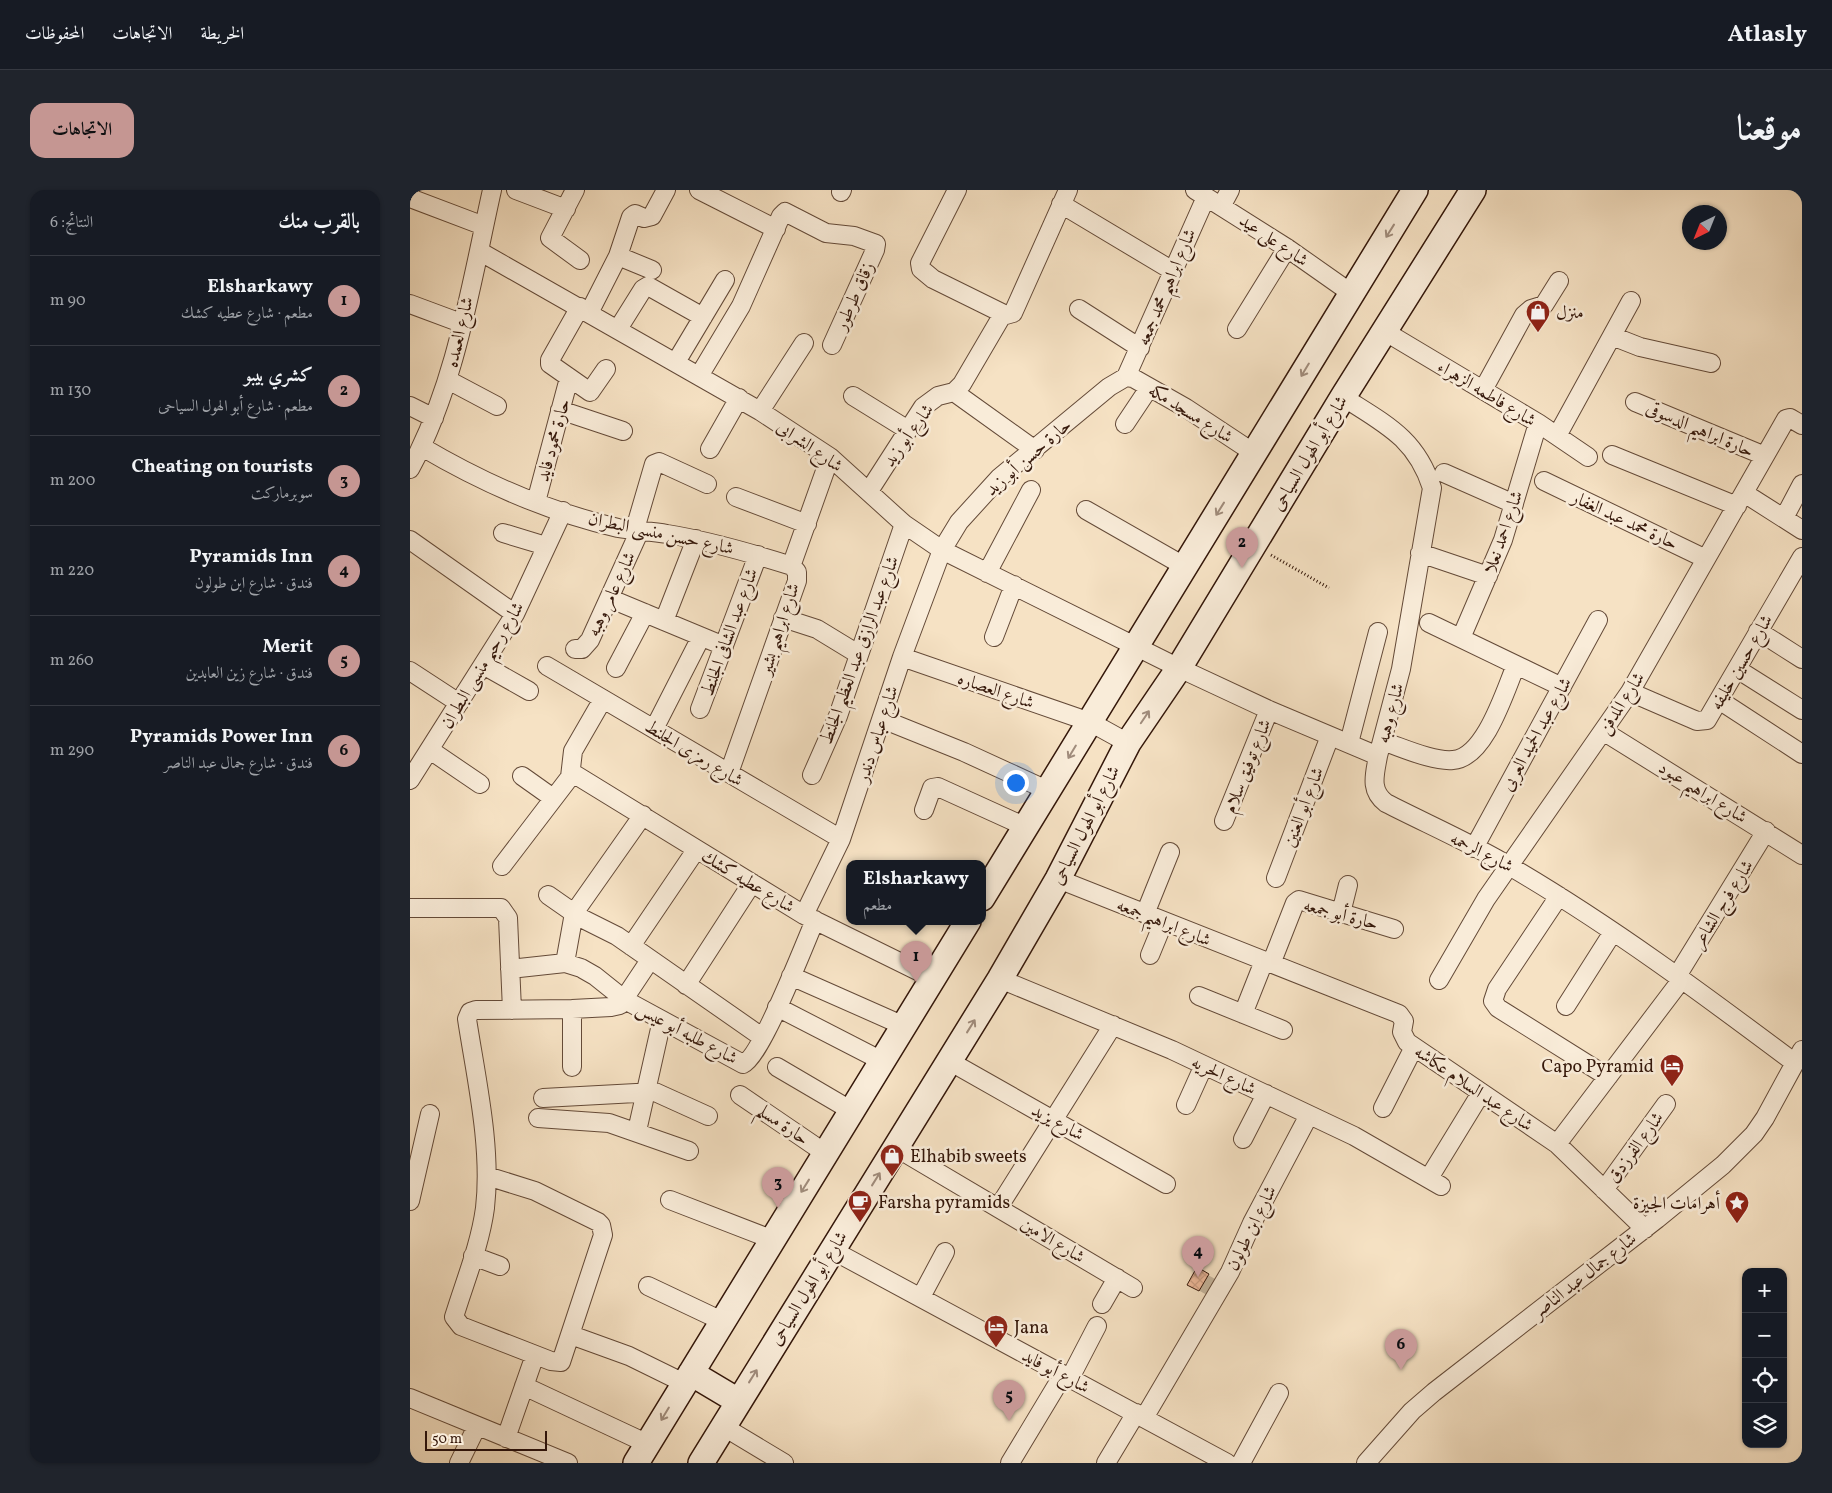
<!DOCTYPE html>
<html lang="ar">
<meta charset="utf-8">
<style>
body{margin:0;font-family:Vollkorn,Amiri,serif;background:#20242c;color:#f1f3f6;direction:rtl}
.controls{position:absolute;right:15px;bottom:15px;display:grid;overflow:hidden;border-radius:10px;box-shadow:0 1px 4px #0004}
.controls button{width:45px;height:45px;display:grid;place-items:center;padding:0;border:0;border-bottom:1px solid #363941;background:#171b24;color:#f1f3f6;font:25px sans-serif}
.compass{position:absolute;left:1272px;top:15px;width:45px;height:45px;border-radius:50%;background:#171b24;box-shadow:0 1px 4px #0004;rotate:223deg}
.scale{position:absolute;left:15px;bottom:12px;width:122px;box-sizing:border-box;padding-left:5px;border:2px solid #34170a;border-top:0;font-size:14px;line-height:18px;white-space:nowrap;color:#34170a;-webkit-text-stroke:4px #f9ecd9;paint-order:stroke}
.you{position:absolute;left:605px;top:592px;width:18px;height:18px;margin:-12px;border:4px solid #fff;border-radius:50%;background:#1a73e8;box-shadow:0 0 0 8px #1a73e833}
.badge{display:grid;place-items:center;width:32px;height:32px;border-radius:50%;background:#c59692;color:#111;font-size:16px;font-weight:700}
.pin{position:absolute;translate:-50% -41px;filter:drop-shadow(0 1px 2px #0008)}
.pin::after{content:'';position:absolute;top:26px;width:18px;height:15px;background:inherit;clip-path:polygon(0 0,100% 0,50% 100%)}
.popup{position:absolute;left:436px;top:670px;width:140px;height:65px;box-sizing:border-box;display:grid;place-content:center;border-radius:10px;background:#171b24;filter:drop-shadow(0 1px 4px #0005);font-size:16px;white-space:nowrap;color:#9ea1a6}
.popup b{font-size:19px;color:#f1f3f6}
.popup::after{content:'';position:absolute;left:50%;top:100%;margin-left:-10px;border:10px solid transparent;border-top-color:#171b24}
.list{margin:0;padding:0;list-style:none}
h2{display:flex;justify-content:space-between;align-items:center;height:65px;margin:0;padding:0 20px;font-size:21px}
h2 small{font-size:16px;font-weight:400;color:#9ea1a6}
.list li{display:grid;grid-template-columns:32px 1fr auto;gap:15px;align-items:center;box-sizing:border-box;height:90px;padding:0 20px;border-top:1px solid #363941}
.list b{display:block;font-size:19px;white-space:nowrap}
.list p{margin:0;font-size:16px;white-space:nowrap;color:#9ea1a6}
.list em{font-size:16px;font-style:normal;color:#9ea1a6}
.icon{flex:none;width:28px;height:28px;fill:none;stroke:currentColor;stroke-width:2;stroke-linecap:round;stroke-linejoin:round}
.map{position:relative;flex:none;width:1392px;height:1273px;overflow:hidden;direction:ltr;border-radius:15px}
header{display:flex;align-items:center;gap:30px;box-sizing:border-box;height:70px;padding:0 25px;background:#171b24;border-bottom:1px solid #363941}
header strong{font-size:24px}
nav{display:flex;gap:28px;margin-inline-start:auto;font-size:18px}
.intro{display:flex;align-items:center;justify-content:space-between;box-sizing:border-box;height:120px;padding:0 30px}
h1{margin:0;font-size:35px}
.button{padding:12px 22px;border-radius:15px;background:#c59692;color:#111;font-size:18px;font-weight:700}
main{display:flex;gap:30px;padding:0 30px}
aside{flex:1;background:#171b24;border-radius:15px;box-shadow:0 1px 4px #0004}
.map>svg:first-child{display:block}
.shadow{fill:#0003}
.building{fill:url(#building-cross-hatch);stroke:#34170a}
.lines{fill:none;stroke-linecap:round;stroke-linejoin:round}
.minor-casing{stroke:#644a38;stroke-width:20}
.secondary-casing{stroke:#34170a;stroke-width:28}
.path{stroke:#34170a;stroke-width:3;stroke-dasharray:1 2.5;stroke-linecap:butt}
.minor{stroke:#f9ecd9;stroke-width:18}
.secondary{stroke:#f9ecd9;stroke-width:25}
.oneway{stroke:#a08c7c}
.labels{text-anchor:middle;stroke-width:5;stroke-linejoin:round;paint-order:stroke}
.street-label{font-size:18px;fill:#34170a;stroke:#f9ecd9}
.poi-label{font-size:18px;fill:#34170a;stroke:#f9ecd9;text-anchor:start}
</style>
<header>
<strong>Atlasly</strong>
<nav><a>الخريطة</a><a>الاتجاهات</a><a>المحفوظات</a></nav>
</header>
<div class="intro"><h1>موقعنا</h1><a class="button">الاتجاهات</a></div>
<main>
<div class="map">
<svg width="1392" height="1273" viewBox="0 0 1392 1273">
<defs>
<pattern id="building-cross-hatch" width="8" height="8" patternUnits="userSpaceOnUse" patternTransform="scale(1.25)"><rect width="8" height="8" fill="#eeb99a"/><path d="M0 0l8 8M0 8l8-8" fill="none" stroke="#cd9e83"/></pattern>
</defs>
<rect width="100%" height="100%" fill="#f6e2c4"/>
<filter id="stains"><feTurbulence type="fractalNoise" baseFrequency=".004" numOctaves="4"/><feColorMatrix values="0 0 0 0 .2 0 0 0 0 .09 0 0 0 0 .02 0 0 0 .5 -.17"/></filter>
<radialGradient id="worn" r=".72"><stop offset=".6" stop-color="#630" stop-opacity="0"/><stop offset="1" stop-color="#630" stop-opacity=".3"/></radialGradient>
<path class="shadow" d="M798 1085 814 1094 806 1110 779 1095Z"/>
<path class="building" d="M787 1077 799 1084 789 1101 777 1095Z"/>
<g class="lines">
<defs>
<path id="minor" d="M106 0 156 19
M165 0 140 48 170 70
M289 0 366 39
M547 0 510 73 511 79 523 89 596 125 603 123 658 0
M785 0 877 58 941 103
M431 2 432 0
M0 8 74 36
M651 14 763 81
M812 15 820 0
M69 61 350 221 420 267 494 334 532 360 769 478 859 520 968 566C965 584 959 600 976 613 1017 634 1061 653 1101 677 1200 735 1293 804 1385 873
M208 66 242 80
M0 114 51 133
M170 117 140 170V174L180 202 196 179
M669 119 730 158
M179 123 208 66 221 27 225 24 234 28 242 26 256 0
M208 139 233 99 238 96 293 127
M827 139 877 58
M974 141 1128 233 1178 267
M1202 146 1230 157 1301 173
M266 172 315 90
M289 186 331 116 371 26 375 22 416 43 444 46 466 54 465 60 422 155
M716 187 796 7
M716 187 723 188 776 218 844 263
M38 190 87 216
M1073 200 1114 125 1121 119 1134 115 1149 91
M544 202 625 260
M443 206 498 240
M933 207C975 234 1006 248 1022 298L991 479 968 566
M1225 212 1355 266
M0 216 24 228
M150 220 213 241
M350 221 394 153
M715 234 739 198
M1147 246 1221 111
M12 257C73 293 139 322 208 338 224 341 241 341 257 344 300 351 341 363 382 376
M300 259 329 208
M1202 265 1327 316
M0 279C46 194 61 94 82 0
M1034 283 1104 314
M1134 291 1296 369
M459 301 513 217 528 206 544 202 552 194 593 124
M1334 303 1392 340
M326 307 397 334
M126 312 159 188
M676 320 774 376
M1374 328 1392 294
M225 339 244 274 249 272 297 294
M93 343 136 356
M0 350 105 424
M1010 363 1078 386
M577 383 621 300
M201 409 314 456
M373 428 407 439 448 464
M254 431 286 349
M1019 433 1152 497
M1348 441 1392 469
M584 447 604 395
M1051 448 1093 350 1128 233
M165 459H172L180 450 230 340
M492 467 680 532 718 553
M73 475 119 501
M137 476 431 649
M206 478 235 423
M1327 479 1392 520
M0 481 49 513
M1220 502 1287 531 1297 530 1392 367
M1309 510 1392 564
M290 519 348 365
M472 529 554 562 639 601
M244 539 291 447
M1193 541 1392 665
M972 551C991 557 1023 572 1043 570 1075 568 1095 501 1106 475
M939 553 968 442
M20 560 70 594
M161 582 394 725 522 788
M319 583 387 391V382L382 376 383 371 420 267
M402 585 428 526 494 334
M112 586 143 608
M0 590 105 424 153 321
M514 620 522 598 528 597 616 637
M814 631 859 520
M1064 658 1188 430
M92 676 160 587 163 561 193 509
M866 688 920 546
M648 689 989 824 994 831 992 842 997 852 1147 954 1235 1039
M138 705 171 728 207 746 352 847
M1149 706 1087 799 1083 811 1088 818 1198 887
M0 718H91L98 728 102 820
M931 723 938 695
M735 724 760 662
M394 725 431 649 492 467 532 360 549 332 589 288 699 197 716 187
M221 756 286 660
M740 765 754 731
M155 773 164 723 233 625
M861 774 885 713 889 710 984 739
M100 779 155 773 171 778 185 786 215 810 333 874C351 867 395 753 405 730
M381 786 494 836
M1267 786 1356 641
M590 789 762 860 944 946 1031 996
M1029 790 1076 709 1220 502 1376 229 1380 228 1392 235
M276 795 342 693
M789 806 873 840
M1156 816 1203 742
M367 817 472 871
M833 824 854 771
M539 871 756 994
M162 877V819
M367 877 442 921
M330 905 415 963
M133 908 245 902 298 926
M776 915 794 875
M973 918 1004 857
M128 928 199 933 279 961
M227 941 252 830
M833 949 856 904
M1147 954 1272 789
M485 957 723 1098
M77 986 125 1001 188 1032 191 1035 193 1045 151 1172 141 1171 51 1136 44 1127C55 1091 70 1055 75 1018 82 957 66 888 57 829L60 822 66 820 162 819 201 817 210 815 240 770
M1019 988 1071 903
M1194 1000 1256 914
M260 1010 361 1049
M0 1011 20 924
M588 1018 703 835
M422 1060 817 1273
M63 1066 90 1076
M238 1096 312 1131
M511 1107 535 1062
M692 1114 707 1088
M161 1145 219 1166 274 1193
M660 1188 687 1136
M114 1196 238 1254
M0 1208 158 1273
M734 1228 820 1082 842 1033 899 925
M314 1237 374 1273
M96 1248 125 1165
M49 1273 67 1236
M600 1273 653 1185
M696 1273 726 1223
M831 1273 869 1203
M956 1273 1002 1221 1024 1202 1247 1029 1313 975 1344 944 1355 928 1392 860"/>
<path id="secondary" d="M572 708 1005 0
M281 1183 328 1211
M226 1273 558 731
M291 1273 590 789 648 689 718 553 769 478 933 207 1063 0"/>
</defs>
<use href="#minor" class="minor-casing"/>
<use href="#secondary" class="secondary-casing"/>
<path class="path" d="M861 365 919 398"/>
<use href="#minor" class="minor"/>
<use href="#secondary" class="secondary"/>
</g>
<defs><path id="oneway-shaft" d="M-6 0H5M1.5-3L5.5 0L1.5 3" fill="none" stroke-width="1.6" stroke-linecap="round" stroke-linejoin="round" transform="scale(1.25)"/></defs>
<g class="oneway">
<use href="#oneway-shaft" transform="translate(980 41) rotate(122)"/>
<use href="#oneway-shaft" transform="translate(895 180) rotate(121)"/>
<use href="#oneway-shaft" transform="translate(810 319) rotate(122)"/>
<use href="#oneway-shaft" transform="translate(735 527) rotate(-56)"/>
<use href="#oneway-shaft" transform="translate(662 562) rotate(121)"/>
<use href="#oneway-shaft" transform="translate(561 836) rotate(-58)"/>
<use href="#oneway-shaft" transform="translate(466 989) rotate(-58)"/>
<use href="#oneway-shaft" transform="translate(395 996) rotate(122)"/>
<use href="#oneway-shaft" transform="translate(343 1186) rotate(-58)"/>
<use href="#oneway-shaft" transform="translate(255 1224) rotate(121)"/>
</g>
<defs>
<symbol id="shop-pin" viewBox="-11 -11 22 30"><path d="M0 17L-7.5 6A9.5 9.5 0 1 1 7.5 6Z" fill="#8f2418" stroke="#f9ecd9"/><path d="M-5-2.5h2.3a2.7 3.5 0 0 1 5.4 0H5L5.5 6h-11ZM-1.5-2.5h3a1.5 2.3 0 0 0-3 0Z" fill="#fff"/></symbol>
<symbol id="hotel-pin" viewBox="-11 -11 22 30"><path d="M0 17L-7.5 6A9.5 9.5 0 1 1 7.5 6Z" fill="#8f2418" stroke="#f9ecd9"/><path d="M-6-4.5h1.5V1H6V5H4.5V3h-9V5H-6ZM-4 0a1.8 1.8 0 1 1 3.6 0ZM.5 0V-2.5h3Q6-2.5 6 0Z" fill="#fff"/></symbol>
<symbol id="cafe-pin" viewBox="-11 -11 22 30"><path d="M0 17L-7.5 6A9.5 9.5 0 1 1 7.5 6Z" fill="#8f2418" stroke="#f9ecd9"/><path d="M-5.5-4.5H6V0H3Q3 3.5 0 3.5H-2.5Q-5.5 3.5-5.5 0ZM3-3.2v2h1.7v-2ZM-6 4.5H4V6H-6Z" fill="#fff"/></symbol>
<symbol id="sight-pin" viewBox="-11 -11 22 30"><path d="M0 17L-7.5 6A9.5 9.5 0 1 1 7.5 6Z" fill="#8f2418" stroke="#f9ecd9"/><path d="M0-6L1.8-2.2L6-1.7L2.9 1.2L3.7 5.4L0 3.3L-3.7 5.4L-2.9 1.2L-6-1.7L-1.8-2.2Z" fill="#fff"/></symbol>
</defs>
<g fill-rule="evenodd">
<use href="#shop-pin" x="1114" y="108" width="28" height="38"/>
<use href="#hotel-pin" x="1248" y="862" width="28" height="38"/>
<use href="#shop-pin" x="468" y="952" width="28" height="38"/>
<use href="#cafe-pin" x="436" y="998" width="28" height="38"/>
<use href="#sight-pin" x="1313" y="999" width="28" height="38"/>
<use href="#hotel-pin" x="572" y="1123" width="28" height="38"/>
</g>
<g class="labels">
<g class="street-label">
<text transform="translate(864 50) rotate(34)" y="6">شارع على عيد</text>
<text transform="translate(756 97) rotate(-67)" y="6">شارع ابراهيم محمد جمعه</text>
<text transform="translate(444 106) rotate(-66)" y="6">زقاق طرطور</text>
<text transform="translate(49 142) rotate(-77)" y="6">شارع العمده</text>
<text transform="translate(1077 203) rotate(31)" y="6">شارع فاطمه الزهراء</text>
<text transform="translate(781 223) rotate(32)" y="6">شارع مسجد مكه</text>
<text transform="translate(1290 239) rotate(23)" y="6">حارة ابراهيم الدسوقى</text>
<text transform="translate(498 245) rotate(-54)" y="6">شارع أبو زيد</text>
<text transform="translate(143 250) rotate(-75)" y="6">حارة محمود فايد</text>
<text transform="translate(400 256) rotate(35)" y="6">شارع الشرابى</text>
<text transform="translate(899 263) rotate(-59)" y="6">شارع أبو الهول السياحى</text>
<text transform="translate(618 267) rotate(-41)" y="6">حارة حسن أبو زيد</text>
<text transform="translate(1215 330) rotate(25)" y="6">حارة محمد عبد الغفار</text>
<text transform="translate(1093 342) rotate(-71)" y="6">شارع احمد نعلا</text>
<text transform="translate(251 343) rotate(12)" y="6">شارع حسن منسى البطران</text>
<text transform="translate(201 404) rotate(-65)" y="6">شارع عامر وهبه</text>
<text transform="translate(369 439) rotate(-72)" y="6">شارع ابراهيم بشير</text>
<text transform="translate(319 442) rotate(-70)" y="6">شارع عبد الشافى الجلنط</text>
<text transform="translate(449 460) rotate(-70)" y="6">شارع عبد الرازق عبد العظيم الجلنط</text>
<text transform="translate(1331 472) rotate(-60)" y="6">شارع حسين خليفه</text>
<text transform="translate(72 475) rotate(-59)" y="6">شارع رحيم منسى البطران</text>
<text transform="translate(586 500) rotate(19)" y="6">شارع العصاره</text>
<text transform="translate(1211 513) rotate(-57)" y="6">شارع المدفن</text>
<text transform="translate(980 523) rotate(-75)" y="6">شارع وهبه</text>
<text transform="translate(467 544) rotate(-72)" y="6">شارع عباس دندر</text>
<text transform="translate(1126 544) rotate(-61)" y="6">شارع عبد الحميد العربى</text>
<text transform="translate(284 563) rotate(31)" y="6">شارع رمزى الجلنط</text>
<text transform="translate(837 576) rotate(-68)" y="6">شارع توفيق سلام</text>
<text transform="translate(1293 602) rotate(32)" y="6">شارع ابراهيم عبود</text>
<text transform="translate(893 617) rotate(-69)" y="6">شارع أبو العنين</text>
<text transform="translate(675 635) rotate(-63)" y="6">شارع أبو الهول السياحى</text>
<text transform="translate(1072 662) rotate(27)" y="6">شارع الرحمه</text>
<text transform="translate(338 691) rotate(31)" y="6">شارع عطيه كشك</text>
<text transform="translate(1312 714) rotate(-58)" y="6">شارع فرج الشاعر</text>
<text transform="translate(931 724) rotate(15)" y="6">حارة أبو جمعه</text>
<text transform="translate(754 732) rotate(22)" y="6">شارع ابراهيم جمعه</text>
<text transform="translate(277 843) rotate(28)" y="6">شارع طلبه أبو عيس</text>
<text transform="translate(814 885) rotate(25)" y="6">شارع الحريه</text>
<text transform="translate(1064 898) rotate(34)" y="6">شارع عبد السلام عكاشه</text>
<text transform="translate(648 932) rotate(29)" y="6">شارع يزيد</text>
<text transform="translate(373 934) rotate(34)" y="6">حارة مسلم</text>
<text transform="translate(1225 957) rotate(-54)" y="6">شارع الفرزدق</text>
<text transform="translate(841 1038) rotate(-64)" y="6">شارع ابن طولون</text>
<text transform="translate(643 1050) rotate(31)" y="6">شارع الامين</text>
<text transform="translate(1174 1085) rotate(-38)" y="6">شارع جمال عبد الناصر</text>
<text transform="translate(398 1098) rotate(-58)" y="6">شارع أبو الهول السياحى</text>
<text transform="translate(646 1181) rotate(28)" y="6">شارع أبو فايد</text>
</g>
<g class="poi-label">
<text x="1146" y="128">منزل</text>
<text x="1244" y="882" text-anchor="end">Capo Pyramid</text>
<text x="500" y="972">Elhabib sweets</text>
<text x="468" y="1018">Farsha pyramids</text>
<text x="1310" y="1019" text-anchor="end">أهرامات الجيزة</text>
<text x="604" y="1143">Jana</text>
</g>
</g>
<rect width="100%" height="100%" filter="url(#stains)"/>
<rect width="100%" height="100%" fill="url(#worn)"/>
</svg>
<div class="controls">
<button>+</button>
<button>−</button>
<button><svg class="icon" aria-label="locate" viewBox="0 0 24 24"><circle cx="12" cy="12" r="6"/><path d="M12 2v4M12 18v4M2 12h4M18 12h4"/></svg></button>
<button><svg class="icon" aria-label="layers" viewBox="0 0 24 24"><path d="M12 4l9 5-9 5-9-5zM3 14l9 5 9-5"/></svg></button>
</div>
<svg class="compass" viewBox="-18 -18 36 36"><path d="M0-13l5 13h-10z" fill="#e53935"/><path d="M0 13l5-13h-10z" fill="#9ea1a6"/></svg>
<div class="scale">50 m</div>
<div class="you"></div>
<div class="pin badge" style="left:506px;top:792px">1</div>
<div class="popup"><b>Elsharkawy</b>مطعم</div>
<div class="pin badge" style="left:832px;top:378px">2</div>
<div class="pin badge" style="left:368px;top:1018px">3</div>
<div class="pin badge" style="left:788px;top:1087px">4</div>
<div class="pin badge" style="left:599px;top:1231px">5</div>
<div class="pin badge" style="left:991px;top:1180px">6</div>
</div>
<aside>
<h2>بالقرب منك<small>النتائج: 6</small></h2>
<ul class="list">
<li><span class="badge">1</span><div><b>Elsharkawy</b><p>مطعم · شارع عطيه كشك</p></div><em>90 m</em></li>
<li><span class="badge">2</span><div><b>كشري بيبو</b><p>مطعم · شارع أبو الهول السياحى</p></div><em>130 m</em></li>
<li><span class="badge">3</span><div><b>Cheating on tourists</b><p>سوبرماركت</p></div><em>200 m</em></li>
<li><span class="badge">4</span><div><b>Pyramids Inn</b><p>فندق · شارع ابن طولون</p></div><em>220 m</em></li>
<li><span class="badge">5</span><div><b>Merit</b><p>فندق · شارع زين العابدين</p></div><em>260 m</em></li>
<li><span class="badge">6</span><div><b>Pyramids Power Inn</b><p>فندق · شارع جمال عبد الناصر</p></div><em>290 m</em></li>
</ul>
</aside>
</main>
